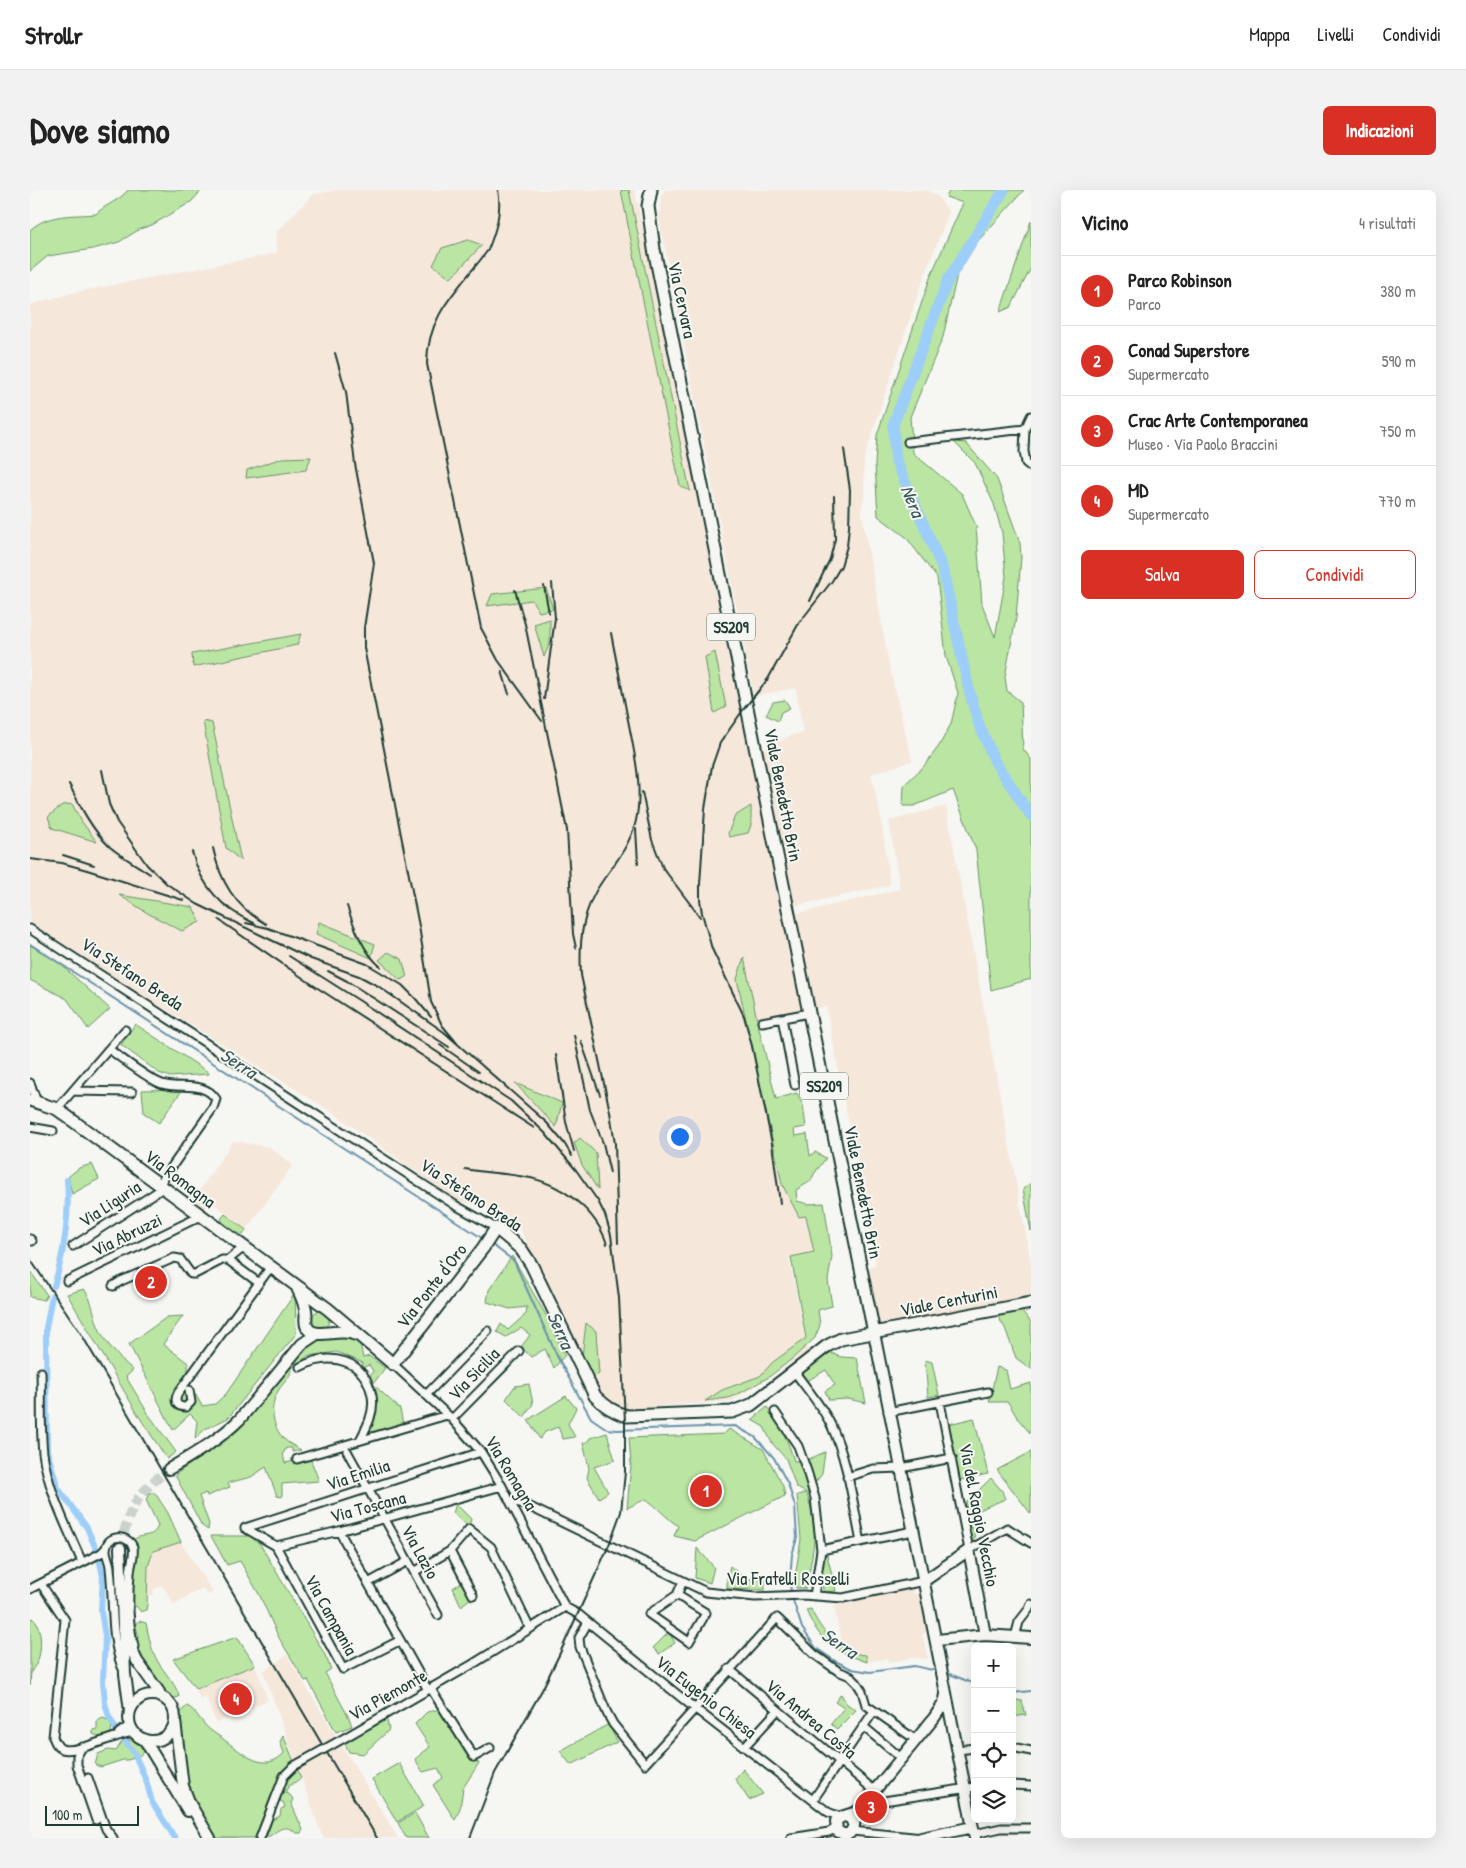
<!DOCTYPE html>
<html lang="it">
<meta charset="utf-8">
<style>
body{margin:0;font-family:"Patrick Hand",sans-serif;background:#f2f2f2;color:#222}
.controls{position:absolute;right:15px;bottom:15px;display:grid;overflow:hidden;border-radius:8px;box-shadow:0 5px 20px #0002}
.controls button{width:45px;height:45px;display:grid;place-items:center;padding:0;border:0;border-bottom:1px solid #e0e0e0;background:#fff;color:#222;font:25px sans-serif}
.scale{position:absolute;left:15px;bottom:12px;width:94px;box-sizing:border-box;padding-left:5px;border:2px solid #1f3d34;border-top:0;font-size:14px;line-height:18px;white-space:nowrap;color:#1f3d34;-webkit-text-stroke:4px #f6f6f2;paint-order:stroke}
.you{position:absolute;left:649px;top:946px;width:18px;height:18px;margin:-12px;border:4px solid #fff;border-radius:50%;background:#1a73e8;box-shadow:0 0 0 8px #1a73e833}
.badge{display:grid;place-items:center;width:32px;height:32px;border-radius:50%;background:#d93025;color:#fff;font-size:16px;font-weight:700}
.pin{position:absolute;translate:-50% -50%;border:2px solid #fff;box-shadow:0 1px 5px #0006}
.list{margin:0;padding:0;list-style:none}
h2{display:flex;justify-content:space-between;align-items:center;height:65px;margin:0;padding:0 20px;font-size:21px}
h2 small{font-size:16px;font-weight:400;color:#767676}
.list li{display:grid;grid-template-columns:32px 1fr auto;gap:15px;align-items:center;box-sizing:border-box;height:70px;padding:0 20px;border-top:1px solid #e0e0e0}
.list b{display:block;font-size:19px;white-space:nowrap}
.list p{margin:0;font-size:16px;white-space:nowrap;color:#767676}
.list em{font-size:16px;font-style:normal;color:#767676}
.actions{display:flex;gap:10px;padding:15px 20px}
.actions a{flex:1;padding:11px 0;border:1px solid #d93025;border-radius:8px;text-align:center;font-size:18px;color:#d93025}
.actions .main{background:#d93025;color:#fff}
.icon{flex:none;width:28px;height:28px;fill:none;stroke:currentColor;stroke-width:2;stroke-linecap:round;stroke-linejoin:round}
.map{position:relative;flex:none;width:1001px;height:1648px;overflow:hidden;border-radius:8px}
header{display:flex;align-items:center;gap:30px;box-sizing:border-box;height:70px;padding:0 25px;background:#fff;border-bottom:1px solid #e0e0e0}
header strong{font-size:24px}
nav{display:flex;gap:28px;margin-inline-start:auto;font-size:18px}
.intro{display:flex;align-items:center;justify-content:space-between;box-sizing:border-box;height:120px;padding:0 30px}
h1{margin:0;font-size:35px}
.button{padding:12px 22px;border-radius:8px;background:#d93025;color:#fff;font-size:18px;font-weight:700}
main{display:flex;gap:30px;padding:0 30px}
aside{flex:1;background:#fff;border-radius:8px;box-shadow:0 5px 20px #0002}
.map>svg:first-child{display:block}
.built{fill:#f6e7db}
.green{fill:#bae5a2;stroke:#6c916b}
.lines{fill:none;stroke-linecap:round;stroke-linejoin:round}
.stream{stroke:#6b93aa;stroke-width:2}
.canal{stroke:#9dcdf9;stroke-width:6}
.river{stroke:#9dcdf9;stroke-width:11}
.secondary-tunnel{stroke:#cbd1cc;stroke-width:10;stroke-dasharray:10 5;stroke-linecap:butt}
.street-casing{stroke:#1f3d34;stroke-width:11}
.secondary-casing{stroke:#1f3d34;stroke-width:14}
.primary-casing{stroke:#1f3d34;stroke-width:15}
.street{stroke:#f6f6f2;stroke-width:7}
.secondary{stroke:#f6f6f2;stroke-width:10}
.primary{stroke:#f6f6f2;stroke-width:11}
.rail{stroke:#1f3d34;stroke-width:2}
.street-bridge-casing{stroke:#1f3d34;stroke-width:11;stroke-linecap:butt}
.street-bridge{stroke:#f6f6f2;stroke-width:7}
.labels{text-anchor:middle;stroke-width:4;stroke-linejoin:round;paint-order:stroke}
.shield{fill:#f6f6f2;stroke:#60746d;stroke-width:1}
.shield-label{font-size:16px;font-weight:bold;fill:#1f3d34}
.street-label{font-size:18px;fill:#1f3d34;stroke:#f6f6f2}
.water-label{font-size:19px;font-style:italic;fill:#385a5b;stroke:#f6f6f2}
</style>
<header>
<strong>Strollr</strong>
<nav><a>Mappa</a><a>Livelli</a><a>Condividi</a></nav>
</header>
<div class="intro"><h1>Dove siamo</h1><a class="button">Indicazioni</a></div>
<main>
<div class="map">
<svg width="1001" height="1648" viewBox="0 0 1001 1648">
<rect width="100%" height="100%" fill="#f6f6f2"/>
<filter id="ink" filterUnits="userSpaceOnUse"><feTurbulence type="fractalNoise" baseFrequency=".02" numOctaves="2"/><feDisplacementMap in="SourceGraphic" scale="10" xChannelSelector="R" yChannelSelector="G"/><feConvolveMatrix kernelMatrix="1 2 1 2 8 2 1 2 1" color-interpolation-filters="sRGB"/></filter>
<g filter="url(#ink)">
<path class="built" d="M304 0H605L771 821 719 832 752 994 776 1026 784 1062 761 1067 759 1069 778 1161 702 1211 599 1219 582 1213 567 1199 491 1041 472 1026 452 1016 427 1011 305 924 0 735V115L42 103 247 63 246 43 282 5Z
M635 0H897L908 7 919 22 890 98 834 268V308L831 319 859 475 882 571 841 584 851 628 860 695 765 716 733 560 761 545 773 543 766 498 724 506 629 28 631 7Z
M916 616 1001 1073V1107L850 1137 837 1078 846 1075 796 816 784 819 765 724 870 699 859 631Z
M203 951 239 957 263 975 216 1040 185 1014 181 1019 177 1016 174 1022 161 1013Z
M151 1352 183 1402 179 1405 172 1398 144 1414 132 1395 123 1400 125 1405H118V1377L123 1360Z
M882 1398 884 1404 889 1403 898 1442 892 1444 898 1469 881 1468 858 1473 857 1468 837 1472 835 1465 819 1462 813 1458 804 1416Z
M257 1465 368 1648H293L233 1481Z
M225 1475 238 1510 186 1533 176 1508 170 1509 166 1499Z"/>
<path class="green" d="M98 0H172L161 12 122 35 110 39 89 52 63 59 18 66 0 81V40C18 23 44 26 66 24 76 14 89 11 98 0Z
M591 0H599L660 301 650 296Z
M920 0H994L930 71 913 147 880 227 883 263 932 304 946 336 952 414 965 447 976 387 972 343 964 314 945 273 924 252 936 253 967 289 990 353 991 367 986 428 975 487 977 501 991 512 993 559 1001 569V789L961 800 946 660 923 600 884 616H873L874 595 894 576 909 556 921 534 928 503 916 466 907 388 876 347 848 326 845 274 847 245 901 85 933 13 916 7Z
M1001 31V78L981 117 970 122Z
M438 50 452 55 421 88 403 75 412 58Z
M281 267 276 280 216 288 217 280 252 268Z
M516 398 523 419 509 422 502 410 457 416 462 404Z
M520 429V453L514 467 504 434Z
M271 444 267 455 163 477 162 464Z
M685 462 696 517 684 523 675 467Z
M755 510 760 518 751 522 748 531 736 525 743 512Z
M173 531 182 533 211 671 196 658Z
M42 614 52 632 67 652 22 638 18 627 32 615Z
M721 616V635L718 643 699 647 698 643 705 626Z
M89 705 163 717 170 732 152 741 119 724Z
M289 732 345 754 341 768 286 744Z
M0 755 27 771 80 819 58 839 37 809 0 790Z
M358 762 372 769 377 787 370 790 349 770Z
M714 767 727 830 746 909 767 903 773 915 776 937 764 939 765 946 777 944 780 966 785 962 796 968 784 984 781 991 766 1000 767 1011 778 1014 794 1013 802 1066 798 1090 802 1116 788 1120 790 1135 785 1148 763 1168 739 1187 712 1202 698 1208 675 1211 692 1200 730 1186 743 1172 776 1148 761 1067 784 1062 776 1026 769 1027 752 994 707 789Z
M105 834 178 882 179 884 140 887 129 883 91 855Z
M485 893 532 913 526 937Z
M153 899 129 933 114 923 112 900Z
M550 948 566 963 568 1000 552 975 544 953Z
M62 974 69 989 42 1004 38 987 49 978Z
M1001 993V1041L993 999Z
M195 1024 216 1040 213 1045 205 1042 194 1034 191 1029Z
M482 1066 517 1127 535 1165 524 1178 515 1159 501 1167 491 1157 500 1145 491 1138 476 1147 467 1142 471 1134 478 1140 496 1124 497 1117 480 1119 457 1112 459 1100Z
M0 1081 17 1105 14 1110 0 1107Z
M54 1099C63 1111 63 1123 68 1136 75 1153 89 1168 103 1180L96 1187 119 1225 146 1262 137 1269 110 1228 37 1104Z
M265 1103 266 1144 198 1228 175 1239 165 1249 167 1231 160 1224 143 1240 99 1154 137 1127 153 1126 133 1154 158 1173V1191L172 1216 185 1214 196 1204Z
M991 1120 1001 1132V1179L986 1168 975 1138 966 1124Z
M281 1130a9 9 0 1 1 18 0a9 9 0 1 1-18 0Z
M556 1133 566 1141 569 1184 562 1187 552 1166Z
M313 1144 330 1153 333 1168 339 1166 355 1178 343 1194 370 1219 373 1234 339 1244 346 1220 344 1199 339 1188 343 1181 339 1175 332 1178 333 1173 307 1162 278 1166 262 1178C259 1191 254 1191 248 1201 239 1216 242 1237 254 1249 259 1254 266 1257 271 1260L262 1262V1258H256L253 1264 255 1273 280 1268 289 1291 252 1294V1307L247 1306 236 1277 221 1287 198 1293 200 1297 177 1306 176 1303 169 1306 179 1334 178 1340 172 1336 145 1285 188 1254 204 1239 228 1215 278 1152 295 1147Z
M799 1162 811 1167 827 1168 836 1213 818 1209 799 1210 795 1201 805 1195 796 1180 775 1192 767 1177Z
M895 1170 902 1172 909 1205 898 1207Z
M967 1177 976 1180 980 1199 1001 1193V1244L988 1229 978 1212H959Z
M499 1194 503 1214 494 1227 476 1209 485 1196Z
M536 1206 546 1218 538 1234 545 1247 533 1249 528 1237 515 1242 510 1249 498 1230Z
M737 1217C750 1234 758 1250 764 1271L777 1270 795 1262 792 1284 777 1303C779 1314 785 1328 785 1338 784 1359 780 1378 776 1398H766V1381L771 1349 767 1305 776 1303 766 1297 756 1269 742 1253 734 1237 722 1230Z
M944 1228 958 1284 930 1290 919 1234Z
M699 1239 733 1259 753 1296 755 1306 665 1351 644 1346 648 1336C636 1328 628 1317 616 1309L597 1318 601 1275 599 1248 694 1244Z
M577 1243 585 1270 564 1277 578 1302 569 1308 557 1288 559 1278 553 1253 557 1252 560 1248Z
M1001 1262V1324L967 1280Z
M961 1288 972 1301 975 1309 944 1322 943 1336 945 1348 940 1352 936 1313Z
M119 1303H125L138 1323 151 1352 123 1361 118 1377 117 1415 116 1420 111 1422 106 1416 103 1418C98 1403 101 1379 107 1366L102 1351C111 1342 124 1350 128 1335L116 1310Z
M426 1314 441 1329 439 1337 423 1323Z
M181 1346H220L230 1354 294 1463 301 1479 295 1483 319 1528 322 1536 306 1542 278 1490 275 1491 249 1448 230 1406 210 1371 197 1375Z
M667 1358 684 1377 680 1393 665 1388Z
M796 1361 806 1401 793 1402 791 1369Z
M700 1376 716 1389 735 1388V1400L697 1399V1387Z
M432 1392 441 1408 431 1416 423 1398Z
M781 1419C790 1441 811 1464 836 1465L837 1472C806 1461 789 1452 776 1420Z
M2 1428C13 1436 12 1461 7 1473 5 1476 2 1479 1 1483 0 1487 1 1491 0 1495V1431Z
M109 1431 116 1433C119 1447 121 1460 128 1472 134 1482 148 1497 149 1507L140 1509 137 1507 115 1477 105 1450 109 1447 105 1434Z
M639 1442 645 1453 629 1464 623 1458Z
M207 1447 225 1475 166 1499 143 1469Z
M811 1504 817 1514 826 1520 807 1539 801 1534 814 1518 805 1512Z
M982 1509 992 1511 996 1525 982 1527Z
M157 1516C165 1520 169 1528 175 1535 181 1542 190 1546 197 1552 214 1564 235 1584 254 1563L250 1552 253 1545 271 1588 258 1597 255 1603 260 1605 263 1609 261 1613 273 1640 271 1643H266C253 1631 247 1643 236 1648L242 1630 250 1626 251 1619 255 1617 253 1612 250 1611 251 1600 241 1606 225 1648H185L167 1618 157 1590 149 1523Z
M411 1519 438 1566 449 1573 433 1598 430 1618 425 1630 403 1595 413 1588 408 1578 393 1582 385 1569 400 1557 385 1534 397 1522Z
M356 1526 359 1540 333 1564 319 1562 314 1552Z
M73 1528 82 1532 81 1543 71 1548 63 1544V1540L67 1539V1531Z
M579 1534 587 1552 541 1575 530 1561Z
M93 1550H103L113 1552 116 1560 109 1566 98 1570H93L71 1577 65 1575 68 1564 78 1560 86 1561Z
M369 1573 394 1616 367 1632 342 1589Z
M713 1579 733 1604 719 1610 705 1589Z
M385 1623 399 1648H376L368 1633Z"/>
<g class="lines">
<path class="stream" d="M0 754 455 1050
M461 1054 484 1071 528 1168 561 1228 577 1239 587 1240 705 1236 725 1247 744 1268 758 1294 765 1316 767 1348 762 1365 760 1389 761 1404 772 1438 786 1458 805 1471 822 1479 840 1482 884 1476 907 1481
M917 1483 945 1494
M982 1503 1001 1501"/>
<path class="canal" d="M24 1096C34 1064 40 1024 37 990
M22 1106 16 1138 17 1261 28 1298 57 1338 67 1361
M69 1368 73 1387 71 1421 75 1446 73 1491 75 1513 79 1527 86 1539
M93 1548 104 1563 116 1590 122 1612 145 1648"/>
<path class="river" d="M974 0 918 90 863 235 866 271 912 377 939 500 948 532 965 572 1001 626"/>
<path class="secondary-tunnel" d="M90 1358C100 1317 105 1305 139 1279"/>
<defs>
<path id="street" d="M995 239 994 261 996 273 1001 277
M878 252 995 239 1001 226
M0 739 425 1015 466 1038
M752 828 765 895
M732 832 779 823
M79 859C91 868 118 889 132 894 150 900 173 890 186 909L183 918 129 995
M0 893 7 912
M43 901 102 902
M27 919 95 840
M0 937 23 941
M0 1049 2 1051
M43 1056 133 998
M198 1070 213 1058
M37 1091 171 1026
M83 1096 91 1091 144 1068 150 1069 161 1084H165L192 1070H198L229 1093
M363 1174 422 1229 451 1262 472 1296 535 1417
M270 1177C300 1161 335 1169 342 1206 345 1222 337 1237 330 1250
M764 1181C776 1198 792 1216 801 1235 818 1271 823 1314 831 1352
M11 1182C12 1208 10 1236 13 1263 18 1301 37 1337 52 1372
M159 1200 161 1212 156 1217C146 1217 144 1211 148 1203L240 1078
M396 1205 458 1141
M910 1212 939 1360 977 1338 1001 1353
M745 1222 768 1256 777 1281 785 1308 791 1360 784 1406
M858 1222 958 1202
M422 1229 489 1161
M317 1261 408 1425
M267 1269 417 1225
M817 1287 843 1279 871 1278 922 1268
M479 1310 496 1315 676 1402 725 1407 773 1405 813 1408 894 1391
M215 1338 246 1356 309 1341 472 1296
M215 1338 451 1262
M309 1341 398 1500
M246 1356 313 1479 369 1451
M791 1360 883 1341
M420 1361 443 1405
M384 1382 420 1361 439 1339 461 1357 500 1439
M338 1393 378 1371
M11 1394 35 1430 23 1547C25 1552 27 1557 32 1559 47 1564 86 1544 104 1542
M0 1399 71 1363 76 1358
M647 1405 676 1423 659 1452 619 1424 647 1405 653 1391
M535 1417 548 1424 658 1513 798 1622 810 1627
M558 1432 549 1448 550 1457 577 1523 583 1534 615 1574 747 1428 784 1464 808 1481 820 1486 827 1493 832 1501 836 1515 886 1550
M985 1447 989 1432 999 1419 1001 1414
M92 1477C80 1446 84 1411 80 1378 80 1372 76 1366 76 1360 76 1344 98 1344 103 1357 105 1365 100 1376 100 1384 98 1407 98 1433 104 1456
M699 1479 845 1601
M401 1499 444 1567 460 1558
M834 1537 871 1568
M89 1543 100 1535
M316 1547 443 1474 535 1417
M52 1557 47 1566V1575L66 1630
M714 1557 748 1520
M982 1557 1001 1561
M928 1560 945 1558
M58 1588 76 1639 83 1648
M982 1595 1001 1596
M783 1610 844 1521
M834 1614 945 1597
M822 1641 893 1648
M944 1644 971 1638H1001
M230 1648 254 1586 264 1576
M761 1648 799 1642 806 1638"/>
<path id="secondary" d="M844 1143 945 1648
M139 1279C164 1264 189 1250 210 1229L272 1154 287 1144
M90 1358 95 1484 100 1521
M894 1391 939 1360 955 1445
M95 1445 107 1471 129 1502 131 1507
M907 1450 955 1445 1001 1448
M99 1528a23 23 0 1 1 46 0a23 23 0 1 1-46 0Z
M145 1531 153 1596 160 1614 180 1648
M114 1549 158 1621
M816 1626 821 1629 824 1636 820 1643 815 1645 807 1641 806 1631C811 1625 821 1625 828 1621
M824 1634 828 1621 904 1528 914 1513 916 1505
M891 1648 943 1637"/>
<path id="primary" d="M621 0 618 16 624 59 844 1143
M0 910 27 919 298 1119 363 1174 453 1058 466 1038 491 1059 501 1074 565 1206C575 1216 583 1222 597 1226L702 1222 721 1215 797 1156 811 1149 1001 1113
M268 1099C272 1107 276 1117 276 1125 276 1130 275 1133 277 1137 284 1151 309 1137 324 1144"/>
</defs>
<use href="#street" class="street-casing"/>
<use href="#secondary" class="secondary-casing"/>
<use href="#primary" class="primary-casing"/>
<use href="#street" class="street"/>
<use href="#secondary" class="secondary"/>
<use href="#primary" class="primary"/>
<path class="rail" d="M468 0C472 21 466 40 458 60 430 98 397 123 397 174L451 438 468 470 512 531
M305 163 316 202 325 274 344 373 334 438V458L389 736 401 812 412 835 427 853
M514 396 519 423
M485 400 495 434 537 640 543 744 546 758
M780 411 800 369 805 349 804 306
M581 443C586 470 592 498 597 525 604 561 615 603 604 638 597 658 585 674 573 690 552 719 549 750 551 785L580 922 585 954 588 1053
M472 481 479 504
M514 509 525 428 522 393
M72 580 79 614 87 632 117 675 137 694 167 714 239 749 281 769 329 786 348 796 414 842 517 933 534 953 542 966
M39 594C50 616 62 640 80 657 92 667 107 675 120 684
M612 602 622 650 633 678 670 727
M606 639 608 673
M183 658C190 691 205 717 236 734
M162 662C171 696 192 719 224 733
M33 665 64 675
M0 669 32 673 57 680 153 710
M317 716C324 737 333 762 351 777
M189 730 283 795 504 938
M216 733 238 738 337 774 372 795 385 808 401 827
M259 766 330 811 481 911 514 942 546 980 568 1011 575 1025 581 1045 589 1108 595 1231V1282L591 1322 579 1355 530 1463 512 1500 465 1583 440 1648
M298 781 317 791 419 857
M544 845 560 920 573 953 580 983
M551 851 570 905
M410 855 449 882
M526 865 536 932 544 961
M435 979C455 983 475 983 495 987 531 993 566 1020 577 1054
M750 1013 742 954 722 856 714 826 682 759 672 723 670 710V694L675 619 682 576 690 553 713 520 738 489 769 433 802 391 811 376 817 356 819 337 820 300 814 259
M0 1069 50 1142 347 1648"/>
<defs>
<path id="street-bridge" d="M264 1576 316 1547"/>
</defs>
<use href="#street-bridge" class="street-bridge-casing"/>
<use href="#street-bridge" class="street-bridge"/>
</g>
</g>
<g class="labels">
<g class="shield">
<rect x="677" y="423.5" width="48" height="27" rx="4"/>
<rect x="770" y="882.5" width="48" height="27" rx="4"/>
</g>
<g class="shield-label">
<text x="701" y="443">SS209</text>
<text x="794" y="902">SS209</text>
</g>
<g class="street-label">
<text transform="translate(652 110) rotate(78)" y="6">Via Cervara</text>
<text transform="translate(753 605) rotate(79)" y="6">Viale Benedetto Brin</text>
<text transform="translate(102 784) rotate(33)" y="6">Via Stefano Breda</text>
<text transform="translate(150 989) rotate(37)" y="6">Via Romagna</text>
<text transform="translate(833 1002) rotate(79)" y="6">Viale Benedetto Brin</text>
<text transform="translate(441 1005) rotate(33)" y="6">Via Stefano Breda</text>
<text transform="translate(80 1014) rotate(-33)" y="6">Via Liguria</text>
<text transform="translate(97 1045) rotate(-26)" y="6">Via Abruzzi</text>
<text transform="translate(402 1096) rotate(-52)" y="6">Via Ponte d'Oro</text>
<text transform="translate(919 1111) rotate(-11)" y="6">Viale Centurini</text>
<text transform="translate(444 1184) rotate(-46)" y="6">Via Sicilia</text>
<text transform="translate(481 1283) rotate(59)" y="6">Via Romagna</text>
<text transform="translate(328 1285) rotate(-18)" y="6">Via Emilia</text>
<text transform="translate(338 1317) rotate(-15)" y="6">Via Toscana</text>
<text transform="translate(949 1325) rotate(79)" y="6">Via del Raggio Vecchio</text>
<text transform="translate(390 1362) rotate(61)" y="6">Via Lazio</text>
<text x="758" y="1395">Via Fratelli Rosselli</text>
<text transform="translate(301 1425) rotate(61)" y="6">Via Campania</text>
<text transform="translate(358 1505) rotate(-29)" y="6">Via Piemonte</text>
<text transform="translate(676 1507) rotate(38)" y="6">Via Eugenio Chiesa</text>
<text transform="translate(781 1529) rotate(40)" y="6">Via Andrea Costa</text>
</g>
<g class="water-label">
<text transform="translate(883 311) rotate(67)" y="7">Nera</text>
<text transform="translate(209 873) rotate(33)" y="7">Serra</text>
<text transform="translate(531 1140) rotate(66)" y="7">Serra</text>
<text transform="translate(810 1453) rotate(34)" y="7">Serra</text>
</g>
</g>
</svg>
<div class="controls">
<button>+</button>
<button>−</button>
<button><svg class="icon" aria-label="locate" viewBox="0 0 24 24"><circle cx="12" cy="12" r="6"/><path d="M12 2v4M12 18v4M2 12h4M18 12h4"/></svg></button>
<button><svg class="icon" aria-label="layers" viewBox="0 0 24 24"><path d="M12 4l9 5-9 5-9-5zM3 14l9 5 9-5"/></svg></button>
</div>
<div class="scale">100 m</div>
<div class="you"></div>
<div class="pin badge" style="left:676px;top:1301px">1</div>
<div class="pin badge" style="left:121px;top:1092px">2</div>
<div class="pin badge" style="left:841px;top:1617px">3</div>
<div class="pin badge" style="left:206px;top:1509px">4</div>
</div>
<aside>
<h2>Vicino<small>4 risultati</small></h2>
<ul class="list">
<li><span class="badge">1</span><div><b>Parco Robinson</b><p>Parco</p></div><em>380 m</em></li>
<li><span class="badge">2</span><div><b>Conad Superstore</b><p>Supermercato</p></div><em>590 m</em></li>
<li><span class="badge">3</span><div><b>Crac Arte Contemporanea</b><p>Museo · Via Paolo Braccini</p></div><em>750 m</em></li>
<li><span class="badge">4</span><div><b>MD</b><p>Supermercato</p></div><em>770 m</em></li>
</ul>
<div class="actions"><a class="main">Salva</a><a>Condividi</a></div>
</aside>
</main>
